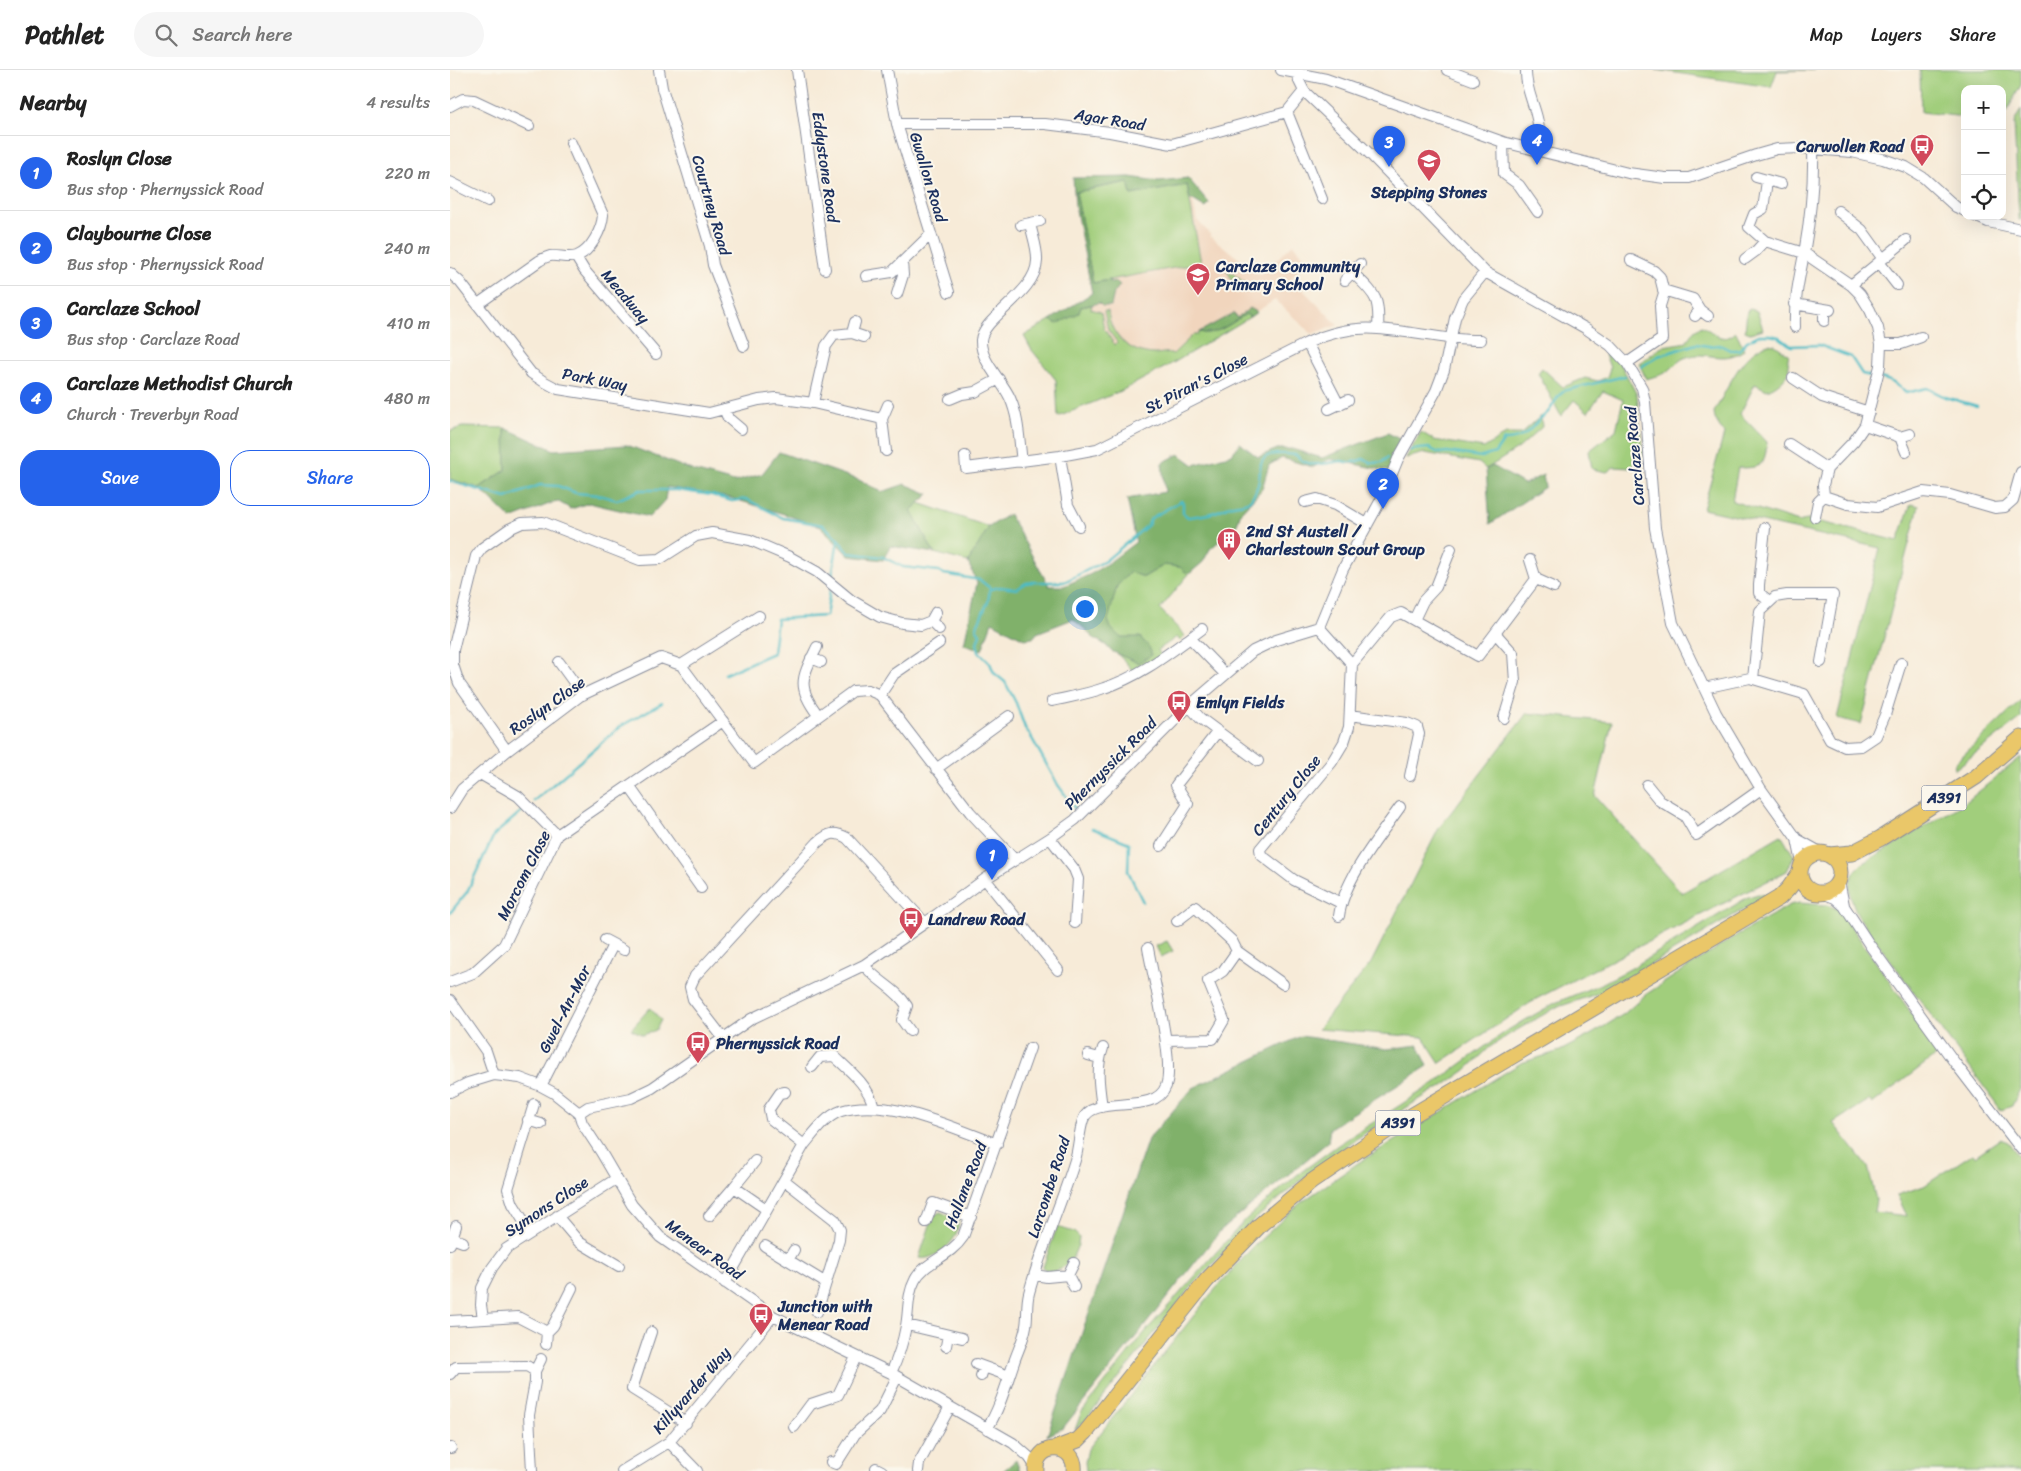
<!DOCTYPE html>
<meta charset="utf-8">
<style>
body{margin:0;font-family:Sriracha,sans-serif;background:#f6f6f6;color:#222}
.controls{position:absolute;right:15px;top:15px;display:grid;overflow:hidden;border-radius:10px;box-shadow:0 5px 20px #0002}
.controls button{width:45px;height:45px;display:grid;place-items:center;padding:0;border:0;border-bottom:1px solid #e0e0e0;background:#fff;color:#222;font:25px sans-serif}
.you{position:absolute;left:634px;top:538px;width:18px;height:18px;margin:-12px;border:4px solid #fff;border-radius:50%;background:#1a73e8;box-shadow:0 0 0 8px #1a73e833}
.badge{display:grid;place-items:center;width:32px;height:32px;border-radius:50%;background:#2563eb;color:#fff;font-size:16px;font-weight:700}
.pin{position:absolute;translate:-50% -41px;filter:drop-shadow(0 1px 2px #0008)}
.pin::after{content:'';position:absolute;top:26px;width:18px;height:15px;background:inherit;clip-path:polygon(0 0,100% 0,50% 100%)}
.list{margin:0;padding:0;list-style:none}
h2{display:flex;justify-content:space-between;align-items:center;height:65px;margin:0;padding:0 20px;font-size:21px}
h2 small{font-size:16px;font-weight:400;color:#767676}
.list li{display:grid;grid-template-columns:32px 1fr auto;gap:15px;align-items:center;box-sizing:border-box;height:75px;padding:0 20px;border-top:1px solid #e0e0e0}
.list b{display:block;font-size:19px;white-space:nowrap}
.list p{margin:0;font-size:16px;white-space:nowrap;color:#767676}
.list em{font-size:16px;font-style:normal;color:#767676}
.actions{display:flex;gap:10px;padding:15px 20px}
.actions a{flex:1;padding:11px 0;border:1px solid #2563eb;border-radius:20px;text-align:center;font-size:18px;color:#2563eb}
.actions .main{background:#2563eb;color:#fff}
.icon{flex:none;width:28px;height:28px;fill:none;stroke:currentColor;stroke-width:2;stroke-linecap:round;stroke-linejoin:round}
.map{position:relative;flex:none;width:1571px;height:1401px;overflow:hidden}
header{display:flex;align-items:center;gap:30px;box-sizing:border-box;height:70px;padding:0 25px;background:#fff;border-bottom:1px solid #e0e0e0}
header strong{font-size:24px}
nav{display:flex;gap:28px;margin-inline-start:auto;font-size:18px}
.search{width:350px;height:45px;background:#f6f6f6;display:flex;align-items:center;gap:12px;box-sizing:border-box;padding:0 18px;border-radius:28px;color:#767676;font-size:19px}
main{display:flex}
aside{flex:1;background:#fff}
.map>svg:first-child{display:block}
.built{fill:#f1d5bd}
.green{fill:#a1ce7b;stroke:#5e7e6c}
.forest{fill:#80b16b;stroke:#4e7064}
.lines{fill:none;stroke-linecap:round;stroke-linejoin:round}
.stream{stroke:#4dbbc5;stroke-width:2.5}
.minor-casing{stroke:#898d9b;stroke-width:12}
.highway-casing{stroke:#898d9b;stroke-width:17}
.minor{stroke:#fff;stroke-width:10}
.highway{stroke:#eac769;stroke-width:15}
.labels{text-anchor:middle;stroke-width:4;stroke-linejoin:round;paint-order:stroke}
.shield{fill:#fbf7ec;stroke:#5e6b89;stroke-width:1}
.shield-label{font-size:15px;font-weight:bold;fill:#1b2f5e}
.street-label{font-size:16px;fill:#1b2f5e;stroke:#fbf7ec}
.poi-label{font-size:16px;font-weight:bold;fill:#1b2f5e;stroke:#fbf7ec;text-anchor:start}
</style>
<header>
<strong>Pathlet</strong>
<div class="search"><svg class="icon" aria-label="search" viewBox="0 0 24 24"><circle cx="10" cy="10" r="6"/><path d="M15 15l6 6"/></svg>Search here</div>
<nav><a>Map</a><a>Layers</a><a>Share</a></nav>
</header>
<main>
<aside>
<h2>Nearby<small>4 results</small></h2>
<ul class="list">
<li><span class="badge">1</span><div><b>Roslyn Close</b><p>Bus stop · Phernyssick Road</p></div><em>220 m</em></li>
<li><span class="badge">2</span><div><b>Claybourne Close</b><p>Bus stop · Phernyssick Road</p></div><em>240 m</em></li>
<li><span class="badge">3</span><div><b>Carclaze School</b><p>Bus stop · Carclaze Road</p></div><em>410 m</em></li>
<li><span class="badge">4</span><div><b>Carclaze Methodist Church</b><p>Church · Treverbyn Road</p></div><em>480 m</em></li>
</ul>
<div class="actions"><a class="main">Save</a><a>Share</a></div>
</aside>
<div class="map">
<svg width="1571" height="1401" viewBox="0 0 1571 1401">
<rect width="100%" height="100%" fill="#fbf7ec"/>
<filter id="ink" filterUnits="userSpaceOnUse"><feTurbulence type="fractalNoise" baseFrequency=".02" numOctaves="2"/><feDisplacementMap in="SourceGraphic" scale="10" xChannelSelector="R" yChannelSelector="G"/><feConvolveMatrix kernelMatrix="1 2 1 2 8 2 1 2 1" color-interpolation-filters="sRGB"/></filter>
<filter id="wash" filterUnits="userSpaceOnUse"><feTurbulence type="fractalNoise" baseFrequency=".0096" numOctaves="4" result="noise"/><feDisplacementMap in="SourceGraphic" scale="20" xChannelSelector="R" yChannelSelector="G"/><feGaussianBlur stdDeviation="1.12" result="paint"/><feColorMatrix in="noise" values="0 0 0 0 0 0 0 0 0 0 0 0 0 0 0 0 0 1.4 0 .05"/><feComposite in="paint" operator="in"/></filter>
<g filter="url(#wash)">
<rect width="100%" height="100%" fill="#f7ebd8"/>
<path class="built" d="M680 107 708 111 738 108 747 150 760 164V166L810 205 843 174 858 191 841 208 888 255 862 264 825 230 725 292 671 321 608 347 606 310 581 279 574 266 642 223 625 135 623 108Z"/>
<path class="green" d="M1206 0H1365L1327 1 1321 17Z
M1470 0H1571V15L1552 50V19H1515V47L1471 42Z
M1571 39V150H1569L1564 53Z
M679 112 681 125 737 115 751 193 643 213 626 122Z
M771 195 795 213 792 216 794 217 787 220 779 204Z
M642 235 641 239 651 242 654 259 665 275 667 272 658 260 654 241H658C660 265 679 283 704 284 711 284 717 281 723 284L743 265H747L749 262C765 267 783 252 796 244L800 247 725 292 671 321 608 347 606 310 581 279 574 266 600 250 606 252 631 237Z
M1300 239 1307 241 1313 259 1300 263 1295 261 1297 241Z
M1252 256C1266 264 1273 274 1286 262L1294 280C1272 295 1258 280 1237 287 1227 290 1223 299 1215 303 1210 306 1202 307 1196 309L1189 293 1213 276 1237 272C1239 265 1246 259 1252 256Z
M1318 274 1325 275 1339 285C1337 290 1338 291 1339 297 1339 307 1326 317 1317 320L1305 314 1290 344 1317 372C1315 396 1311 398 1288 398L1282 431 1349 452 1359 449 1448 471 1461 434 1469 436 1411 654 1387 648 1430 478 1253 439 1274 364 1265 349 1264 342C1278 319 1291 282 1318 274Z
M1155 276 1169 291 1187 325 1193 385 1181 398 1164 397 1157 402 1142 399 1139 381 1166 360 1173 330 1153 321 1138 342 1124 330 1111 346 1088 303 1092 298 1113 317 1135 308 1148 311 1157 307 1160 298 1155 284Z
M1091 346 1092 357 1069 378 1036 399 1029 393 975 383 956 388 971 362 984 370 1034 378 1056 364H1071Z
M12 357 55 358 56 400 29 418 0 409V361Z
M469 433 539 457 518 492 484 483 461 440Z
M714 495 730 497 738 505 710 539 735 566 730 571 727 567 708 580 711 586 683 602C673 587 659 576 643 568L667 516 680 502 694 507Z
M1571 630V648L1504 700 1505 693Z
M1077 643 1162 652 1145 726 1232 823 1331 765 1344 786 1337 801 1086 929 990 993 973 967 868 959 921 893 989 758Z
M1571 687V1017L1562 1036 1551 1040 1408 846C1399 824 1393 811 1413 793L1516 732Z
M1308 824 1318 825 1158 920 1105 938 1060 964 1040 977 1016 1000 989 1019H986L906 1069 863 1100 798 1155 731 1229 635 1351 625 1360 631 1343 696 1261 795 1150 847 1105 888 1075 983 1014 1058 960 1105 933 1153 913 1180 899 1298 827Z
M1349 833 1376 835 1389 839 1489 983 1422 1034 1419 1030 1383 1053 1418 1097 1426 1130 1424 1142 1457 1146 1447 1125 1474 1116 1522 1084 1525 1086 1550 1069 1558 1072 1571 1089V1401H636L635 1392 638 1379 761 1224 804 1176 849 1134 908 1093 1071 993 1110 981 1142 964 1174 944 1195 925 1287 865 1340 835Z
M717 871 723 881 711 887 706 876Z
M200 938 211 950 206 960 193 965 181 959Z
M490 1142 505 1148 508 1151C512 1170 483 1192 469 1188L483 1146Z
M607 1157 624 1162 629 1167 628 1175 622 1189H619C614 1199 608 1202 597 1202L593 1197Z"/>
<path class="forest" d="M680 107 708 111 738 108 759 133 756 138 743 130H740L737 115 681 125 678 112 626 122 643 213 660 210V213L667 212 670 215 664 223 661 236H652L649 233 631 237 629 243 607 254 600 250 642 223 625 135 623 108Z
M800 238 807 242 800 247 796 244C783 252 765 267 749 262L784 243 787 248Z
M55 358 104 380 177 375 244 401 284 412 312 404 329 382 409 410 432 422 455 414 479 424 461 440 484 483 440 476 433 490 399 486 371 457 334 444 281 428 217 417 215 430 199 447 139 433 121 439 107 431 61 449 29 418 56 400Z
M938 363 955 372 938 401 880 389 863 397 832 388 819 395 812 419 791 442 786 457 760 479 753 492 738 505 730 497 714 495 694 507 680 502 667 516 658 550 661 558 670 567H690L699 577 702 585 688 593 661 581 654 573 643 568 636 560 623 549 587 563 583 568 574 569 542 552 532 580 514 574 527 513 518 492 539 457 559 444 599 516H614L641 504 661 491 686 472 677 429 715 422 712 393 729 384 744 395 782 384 790 373 808 387 827 379H842L872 388Z
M1043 396 1074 414 1093 405 1095 417 1040 454 1036 399Z
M851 966 937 979 968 975 978 996 880 1058 878 1072 771 1160 613 1358 597 1366 698 1069 743 1018Z
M566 1390 570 1401H553Z"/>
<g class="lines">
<path class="stream" d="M1191 297 1208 286 1246 274 1258 276 1270 275 1280 280H1289L1297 271 1309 265H1320L1329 267 1341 276 1369 275 1401 287 1412 304 1425 307
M1430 308C1441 310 1448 315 1456 323L1477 318 1495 327 1527 336
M960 380 979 378 989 383 997 382 1032 387 1045 383 1054 370C1070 370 1077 364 1087 352 1090 348 1096 345 1099 341 1104 334 1107 327 1113 321L1175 306
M0 411 56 428 90 415 108 416 126 423 149 425 167 430 190 420H227L262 425 282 431 296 429 333 448 373 455 388 469 399 483 433 487 453 497 489 501 494 504 530 510 541 519 550 517 567 519 576 513 583 512H614L655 491 698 455 701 448 731 431 733 433V443L738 447C748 446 759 445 768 441 773 439 778 436 783 435 789 433 796 435 801 429 821 403 792 378 846 385 859 400 875 393 892 391 899 394 906 392 913 389L922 393 932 392 937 388
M382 506 388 470
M540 519 538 532 526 558 530 564 527 573 529 582 540 593 544 603 555 612 566 633 575 658 580 665 608 715 626 740
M275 604 323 583 327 549 376 546 380 521
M84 731 171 656 212 633
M642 758 679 773 678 801 693 832
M0 843 17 822 44 765 72 741"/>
</g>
</g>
<g filter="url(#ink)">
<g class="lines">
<defs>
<path id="minor" d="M209 0 212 18 260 176 263 195 294 276
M347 0 375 199
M437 0 447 54 499 222
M831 0 876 9 1053 72 1178 103 1215 108H1239L1306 85 1327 79 1349 78 1402 82 1433 89 1456 97 1474 108 1506 137 1515 141
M997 0 1023 10
M1076 0C1075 23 1090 43 1089 65 1089 70 1087 76 1086 81
M848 4 849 11 854 21 923 87 1035 202 1135 258 1160 275 1177 293 1192 318 1195 332 1205 458 1223 553 1266 643 1311 719 1347 769 1372 783
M0 36 13 29 24 30 79 56
M837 42 872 129
M447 54H595L660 62 722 74 837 42 854 21
M1053 72 1054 104 1069 115 1088 142
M1306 107 1331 114
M1317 111 1313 139 1304 144 1299 157 1315 171 1354 183 1401 215 1410 224 1420 240 1428 258 1431 274 1430 296 1415 355 1404 371 1377 399 1373 415 1374 426 1368 432 1365 447
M0 112 38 131
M1388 141 1412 160 1433 189
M1525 146 1538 152 1571 159
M571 155 590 151
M126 187 134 200 206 284
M1295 189 1306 181 1315 171
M1429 192 1447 215
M902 202C925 225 930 226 928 259
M0 203 10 212 81 303 93 311 108 319 259 343 309 330 326 328 363 333 432 349 436 381
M416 206 442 202 481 164
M895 210 910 194
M1401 215 1456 170
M1213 220 1243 229 1250 240
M447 224 453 205 452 192
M28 234 89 191C92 189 96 187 100 186 108 185 119 189 127 186 141 181 152 159 153 145L121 73
M1344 234 1380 240
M1245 246 1250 240 1258 246
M1374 251V240
M1345 257C1344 231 1349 209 1354 184 1360 150 1364 114 1363 80
M402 263 405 252
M857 273 889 335
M1431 274H1451L1471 267
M1177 293 1212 269 1210 236 1214 223 1210 207 1204 201 1181 190
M1343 308 1372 327 1419 342
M500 329 512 324 525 322 549 309
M363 333 376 276 384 265 402 263 414 267
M274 339 278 348 291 359
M879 339 898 330
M432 349 438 335
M1415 355 1450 367
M1339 374 1377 399
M1456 382 1450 367 1460 364
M515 386 516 398 610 386 647 379 857 273C879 263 904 257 928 259 963 261 996 271 1031 270
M610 386 618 435 629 456
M572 392C569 370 569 348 560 328 552 310 530 291 531 270 533 247 586 223 587 191 588 179 582 165 580 153
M1374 426 1398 434 1427 437 1473 422 1500 425 1545 438 1555 437 1563 430 1571 402
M855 432 867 429 885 435 917 454
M1315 458 1309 515V523L1319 531
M1086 509 1104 517
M964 550 973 531 986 517 1001 479
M481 551 489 559
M869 557 902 594 899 657 894 672 882 692 810 779 811 785 844 810 891 833
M1046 564 1063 583 1065 612 1054 648
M740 568 752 559
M367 577C352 608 346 616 368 645
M361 588 371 592
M109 592 133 625
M902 594 941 547 951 543 1028 586 1086 509 1080 490
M231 595 309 546
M1303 609 1310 541 1325 527 1337 525H1383L1371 592
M1254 618 1300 608 1354 624 1380 670 1395 677 1411 676 1426 666 1435 645 1451 593
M430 625 444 604 489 573
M602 631C619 627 638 624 654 618 686 608 714 587 740 568L775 604
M739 636 750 648 808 691
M900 645 957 653 967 657 969 664 960 706
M57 681 9 613 3 595V580L26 486 32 478 59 459 72 453 93 452 190 490 210 489 246 466 262 463 300 470 340 487 367 502 401 530 430 547 452 553 471 555 481 551 486 542
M486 699 559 646
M30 704 68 726 107 765
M1197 715 1210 731 1235 746 1246 765 1311 719
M179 716 251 818
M0 738 12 719 57 681 130 626 211 588 231 595 304 693 403 621 418 620 430 625 520 742 564 789
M600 768 624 799 628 809 625 853
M1347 769 1352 793
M711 776 738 734 726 715 768 661
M535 809 608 900
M1389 811 1394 835
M1372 823 1385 828 1394 836 1419 874 1505 993 1571 1079
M889 846C894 809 929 767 950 737
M155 870 174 880
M787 881 833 914
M414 895C426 911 446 918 457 936L452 950 460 961
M0 912 23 903 54 875 107 765 273 651
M0 930 36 981 44 1005
M274 969 243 929 240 917 245 906 368 772C379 763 384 761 397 768L475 853
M716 970 763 969 774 950 758 911 773 901 787 881 782 871 745 837 727 851
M638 985 649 988
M362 997 370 987 384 986C401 1002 418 1015 424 1037
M91 1016 163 875
M0 1022 18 1013 44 1005 70 1008 91 1016 104 1023 129 1043 132 1053 151 1082 182 1135 210 1167 323 1246 441 1303 563 1373 579 1387 586 1397
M335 1022 330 1023 319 1039 321 1049 354 1075
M652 1037C649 1016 646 998 653 978
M129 1043 138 1037 181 1028 202 1018 301 949 414 895 475 853 535 809 600 768 625 750 739 636 803 581 826 570 869 557 893 499 932 428 948 389 986 321 994 300 1005 248 1013 229 1035 202
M78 1050 91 1054
M334 1110 385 1150 390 1160 389 1170 367 1242
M284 1117 305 1091
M107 1146 129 1172 169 1196
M259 1146 284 1117 316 1139
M476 1152 483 1133 521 1147
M81 1163 63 1134 58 1119 84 1034
M2 1168 13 1172
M0 1174 6 1156
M315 1176 376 1213
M338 1190 344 1180
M585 1205 597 1207 618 1205 624 1217
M618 1205 624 1193
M275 1213 354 1075C364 1063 376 1046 391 1041 437 1026 503 1058 547 1074
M33 1249 31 1235 32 1218 42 1198 56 1179 166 1109
M0 1251 68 1247 97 1262 103 1256 122 1218
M457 1255 512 1268
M201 1262 182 1319 236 1353
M96 1274 97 1262
M496 1276 498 1265
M526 1294 559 1306
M85 1301 91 1289
M441 1303C448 1288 453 1272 456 1256 459 1240 457 1225 465 1210 474 1192 500 1187 513 1167L580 978
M0 1304 6 1297 77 1296 85 1301V1312L79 1345 82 1401
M531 1306 534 1297
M344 1357 361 1334 388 1325 406 1287
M537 1359C550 1338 556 1315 564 1292 568 1280 574 1269 576 1256 578 1245 576 1234 579 1223 591 1178 611 1135 625 1090 629 1077 629 1062 633 1050 642 1023 705 1047 716 1016 725 992 703 908 698 878
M219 1372 247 1401
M0 1378H1
M381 1392 386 1394 405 1364 430 1341 447 1307
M426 1398 432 1401
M172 1401 219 1372 323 1246
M468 1401 469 1393 500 1337"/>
<path id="highway" d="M1350 803a20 20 0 1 1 40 0a20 20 0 1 1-40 0Z
M1379 785 1402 783 1431 768 1526 707 1571 668
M607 1378 628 1370 636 1362 757 1210 811 1154 861 1112 941 1058 1329 828 1339 818 1350 802
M586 1401C584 1371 627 1372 624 1401"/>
</defs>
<use href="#minor" class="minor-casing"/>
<use href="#highway" class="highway-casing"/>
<use href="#minor" class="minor"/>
<use href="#highway" class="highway"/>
</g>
</g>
<defs>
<symbol id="bus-pin" viewBox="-11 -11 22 30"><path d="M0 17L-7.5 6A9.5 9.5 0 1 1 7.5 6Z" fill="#d1495b" stroke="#fbf7ec"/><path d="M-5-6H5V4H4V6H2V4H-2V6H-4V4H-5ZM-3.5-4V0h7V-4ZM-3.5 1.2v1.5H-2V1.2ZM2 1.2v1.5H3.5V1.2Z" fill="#fff"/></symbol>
<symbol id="school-pin" viewBox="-11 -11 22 30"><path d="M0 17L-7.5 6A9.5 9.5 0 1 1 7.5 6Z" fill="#d1495b" stroke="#fbf7ec"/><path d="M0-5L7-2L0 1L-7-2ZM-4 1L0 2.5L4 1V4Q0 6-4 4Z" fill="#fff"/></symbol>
<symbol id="building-pin" viewBox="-11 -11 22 30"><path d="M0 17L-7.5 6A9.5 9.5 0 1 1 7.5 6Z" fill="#d1495b" stroke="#fbf7ec"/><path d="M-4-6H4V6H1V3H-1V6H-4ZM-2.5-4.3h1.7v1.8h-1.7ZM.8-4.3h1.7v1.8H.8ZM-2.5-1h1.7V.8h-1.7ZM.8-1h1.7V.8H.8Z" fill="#fff"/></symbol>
</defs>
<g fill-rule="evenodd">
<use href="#bus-pin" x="1458" y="62" width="28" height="38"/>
<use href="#school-pin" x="965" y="77" width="28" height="38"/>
<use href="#school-pin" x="734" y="191" width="28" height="38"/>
<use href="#building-pin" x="765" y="456" width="28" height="38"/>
<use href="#bus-pin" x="715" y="618" width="28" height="38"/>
<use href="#bus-pin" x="447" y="835" width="28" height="38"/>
<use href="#bus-pin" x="234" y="959" width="28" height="38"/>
<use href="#bus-pin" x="297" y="1231" width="28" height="38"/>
</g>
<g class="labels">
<g class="shield">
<rect x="1471.5" y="715.5" width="45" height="25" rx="4"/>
<rect x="925.5" y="1040.5" width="45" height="25" rx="4"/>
</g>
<g class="shield-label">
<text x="1494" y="733">A391</text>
<text x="948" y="1058">A391</text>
</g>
<g class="street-label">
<text transform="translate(660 49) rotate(9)" y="6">Agar Road</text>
<text transform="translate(376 97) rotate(82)" y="6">Eddystone Road</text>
<text transform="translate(479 107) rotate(73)" y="6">Gwallon Road</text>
<text transform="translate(262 135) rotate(74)" y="6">Courtney Road</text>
<text transform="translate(176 226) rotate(50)" y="6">Meadway</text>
<text transform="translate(145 309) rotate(11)" y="6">Park Way</text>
<text transform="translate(746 313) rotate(-27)" y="6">St Piran's Close</text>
<text transform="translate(1184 386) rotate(-95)" y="6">Carclaze Road</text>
<text transform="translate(97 635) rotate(-35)" y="6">Roslyn Close</text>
<text transform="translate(660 693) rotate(-45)" y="6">Phernyssick Road</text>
<text transform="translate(836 725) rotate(-51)" y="6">Century Close</text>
<text transform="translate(73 805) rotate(-63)" y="6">Morcom Close</text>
<text transform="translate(114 939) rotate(-63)" y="6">Gwel-An-Mor</text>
<text transform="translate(515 1115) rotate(-69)" y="6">Hallane Road</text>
<text transform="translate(598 1117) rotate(-72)" y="6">Larcombe Road</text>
<text transform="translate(96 1136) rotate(-33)" y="6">Symons Close</text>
<text transform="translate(255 1179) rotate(36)" y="6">Menear Road</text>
<text transform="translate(241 1320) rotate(-49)" y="6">Killyvarder Way</text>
</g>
<g class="poi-label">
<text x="1454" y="82" text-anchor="end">Carwollen Road</text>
<text x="979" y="128" text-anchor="middle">Stepping Stones</text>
<text x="766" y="202">Carclaze Community<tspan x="766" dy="18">Primary School</tspan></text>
<text x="796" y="467">2nd St Austell /<tspan x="796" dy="18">Charlestown Scout Group</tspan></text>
<text x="746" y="638">Emlyn Fields</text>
<text x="478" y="855">Landrew Road</text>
<text x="266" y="979">Phernyssick Road</text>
<text x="328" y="1242">Junction with<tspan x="328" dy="18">Menear Road</tspan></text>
</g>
</g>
</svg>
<div class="controls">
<button>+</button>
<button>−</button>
<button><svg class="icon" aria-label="locate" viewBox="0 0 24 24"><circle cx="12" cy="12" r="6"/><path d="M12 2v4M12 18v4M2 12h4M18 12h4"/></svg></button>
</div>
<div class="you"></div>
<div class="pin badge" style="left:542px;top:810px">1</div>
<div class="pin badge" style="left:933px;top:439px">2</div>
<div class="pin badge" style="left:939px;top:97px">3</div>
<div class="pin badge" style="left:1087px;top:95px">4</div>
</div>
</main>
